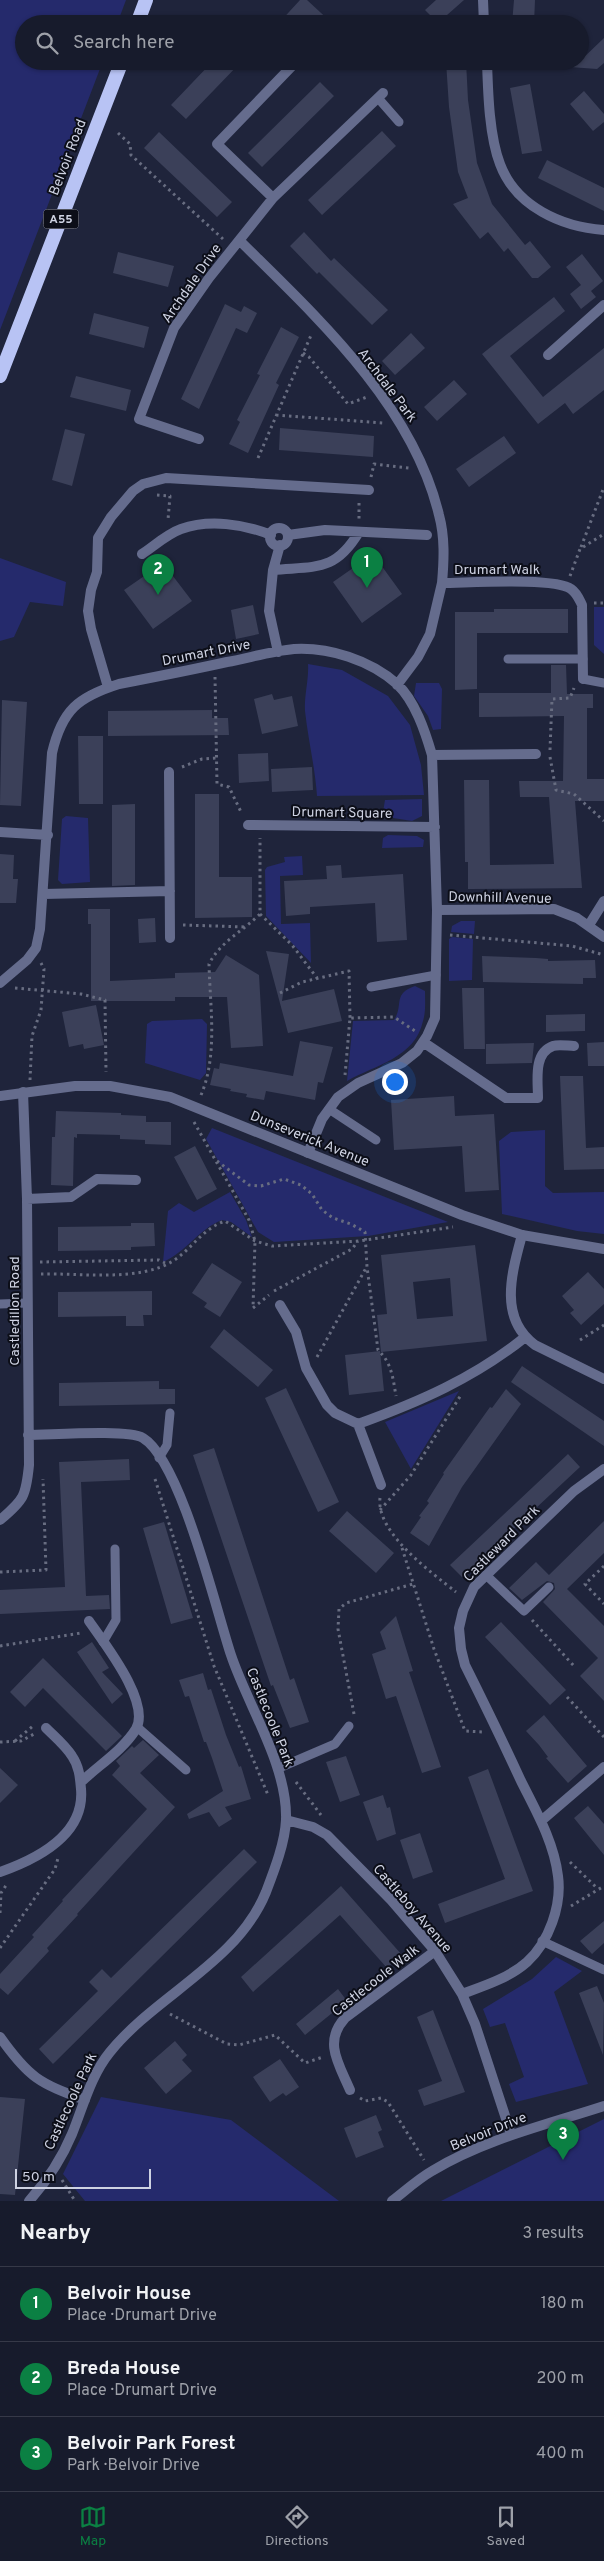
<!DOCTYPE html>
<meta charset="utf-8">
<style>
body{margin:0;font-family:Overpass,sans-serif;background:#242838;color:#f1f3f6}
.scale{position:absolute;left:15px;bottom:12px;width:136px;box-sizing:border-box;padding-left:5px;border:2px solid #ced2e2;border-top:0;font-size:14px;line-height:18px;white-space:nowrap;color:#ced2e2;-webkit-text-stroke:4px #0c0e18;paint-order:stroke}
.you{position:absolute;left:394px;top:1081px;width:18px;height:18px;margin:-12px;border:4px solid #fff;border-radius:50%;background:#1a73e8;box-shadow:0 0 0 8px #1a73e833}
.badge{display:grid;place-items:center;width:32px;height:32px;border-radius:50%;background:#0b8043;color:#fff;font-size:16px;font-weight:700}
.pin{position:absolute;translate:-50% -41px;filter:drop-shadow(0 1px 2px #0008)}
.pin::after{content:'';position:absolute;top:26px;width:18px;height:15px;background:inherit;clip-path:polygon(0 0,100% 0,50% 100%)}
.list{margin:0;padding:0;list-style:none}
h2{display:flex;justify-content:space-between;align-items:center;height:65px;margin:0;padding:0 20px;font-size:21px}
h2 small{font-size:16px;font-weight:400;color:#9ea1a9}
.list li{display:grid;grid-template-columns:32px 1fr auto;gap:15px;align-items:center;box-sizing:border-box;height:75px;padding:0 20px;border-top:1px solid #363948}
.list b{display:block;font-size:19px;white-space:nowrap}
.list p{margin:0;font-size:16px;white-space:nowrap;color:#9ea1a9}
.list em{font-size:16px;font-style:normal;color:#9ea1a9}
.icon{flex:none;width:28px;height:28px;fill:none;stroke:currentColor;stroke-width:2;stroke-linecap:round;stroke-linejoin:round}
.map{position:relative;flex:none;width:604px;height:2201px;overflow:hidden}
.search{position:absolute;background:#171b2c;box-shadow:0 1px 4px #0004;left:15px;right:15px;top:15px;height:55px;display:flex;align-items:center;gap:12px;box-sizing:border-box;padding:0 18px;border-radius:28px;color:#9ea1a9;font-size:19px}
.sheet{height:290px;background:#171b2c}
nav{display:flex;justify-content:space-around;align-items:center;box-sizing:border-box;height:70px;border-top:1px solid #363948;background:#171b2c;font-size:14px;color:#9ea1a9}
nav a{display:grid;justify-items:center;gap:2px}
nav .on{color:#0b8043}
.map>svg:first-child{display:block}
.green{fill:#252a6c}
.building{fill:#3b4059;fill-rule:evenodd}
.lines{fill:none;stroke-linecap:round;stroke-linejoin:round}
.path{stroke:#686d81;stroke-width:3;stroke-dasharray:2.5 4;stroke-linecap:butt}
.service{stroke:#656c8d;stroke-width:9}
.minor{stroke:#656c8d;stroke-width:10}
.tertiary{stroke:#656c8d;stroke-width:10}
.trunk{stroke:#b8c3f4;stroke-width:14}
.labels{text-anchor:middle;stroke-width:4;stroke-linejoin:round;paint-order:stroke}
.shield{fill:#0c0e18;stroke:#9497a5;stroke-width:1}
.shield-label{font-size:12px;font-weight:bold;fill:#ced2e2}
.street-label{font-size:14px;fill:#ced2e2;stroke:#0c0e18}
</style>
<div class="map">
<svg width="604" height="2201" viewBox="0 0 604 2201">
<rect width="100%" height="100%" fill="#1f243b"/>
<path class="green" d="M0 0H126L117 24H24V61H103L0 330Z
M0 558 66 582 63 606 30 602 14 637 0 641Z
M594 607H604V654L594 645Z
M308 664 342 670 388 696 410 725 421 765 424 795 317 796C315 767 308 739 305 711 304 696 309 679 308 664Z
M416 683H439L442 689 441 729 433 730 428 716 414 696Z
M422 799V816L412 821 387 817 383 812 385 800Z
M66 816 88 818 90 882 62 884 58 880 62 819Z
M388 835 417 836 424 840 423 847 382 848 383 838Z
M302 856 303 875 280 876 281 924 310 923 311 963 266 916 265 870 267 867 285 862 284 857Z
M475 921 474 934 451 932 452 926 461 921Z
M452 937 473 939 472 980 449 981V939Z
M415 986 425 991C425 1000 426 1012 423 1021 415 1058 375 1065 347 1081L353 1021 394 1020C404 1005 392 994 415 986Z
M202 1019 207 1024 206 1073 200 1080 145 1063 147 1024 152 1021Z
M212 1128 448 1222 368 1236 274 1242 258 1232 206 1139Z
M545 1130V1186L553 1193 604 1192V1234L577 1231 502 1214 499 1141 511 1132Z
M230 1192 246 1220 252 1237 231 1222 222 1220C199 1229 186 1252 163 1262L168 1211 179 1203 194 1212Z
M459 1391 411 1469 385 1422Z
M556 1957 582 1971 554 1992 588 2084 516 2102 509 2084 524 2077 505 2023 490 2027 483 2009 532 1979Z
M101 2097 231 2120 339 2201H85L63 2174Z
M604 2119V2201H441Z"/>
<path class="building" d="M300 0H307L333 24H278Z
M436 0H464L438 23 425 10Z
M514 0H535L534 24H512Z
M604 38V63L597 69 570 67 580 61Z
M213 61H242L186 119 171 105Z
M446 61H466L468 100 477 163 492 204 525 245 530 241 551 267 538 278H532L508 248 504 252 488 232 480 239 453 204 468 198 458 172 449 107Z
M320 82 334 96 262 167 248 153Z
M530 84 542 151 522 154 510 88Z
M584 91 604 114V122L593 131 570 104Z
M382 131 396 146 322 215 308 200Z
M159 132 232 202 217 217 144 148Z
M547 160 604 188V211L538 178Z
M304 232 331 261 334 258 388 310 372 325 319 272 317 274 290 246Z
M118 252 174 266 168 287 113 273Z
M582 254 603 281 591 291 596 297 581 309 570 294 581 285 566 267Z
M554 297 565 311 510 356 543 397 604 348V390L573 414 565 403 538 424 482 354Z
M225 304 241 312 244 306 257 313 247 333 236 328 199 409 181 399Z
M94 313 149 327 144 348 89 334Z
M281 327 299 337 276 383 279 385 248 453 229 444 240 422 237 420 260 375 257 374Z
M411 333 425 348 395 375 382 361Z
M76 376 131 390 126 411 70 397Z
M454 380 467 394 437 421 424 407Z
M280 428 374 436 373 457 279 450Z
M65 429 85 434 72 486 52 480Z
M504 436 516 453 469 487 456 469Z
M373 554 402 594 362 623 333 582Z
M163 563 192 601 153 629 124 590Z
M253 605 259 634 236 639 231 610Z
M494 609H568V633H477V689L455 690V612H494Z
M551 665H566L567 694H593V708H587V779H604V801H575L582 888 468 889V862H465L464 780H489L490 865 554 864 549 797H520L519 781H563L564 716 479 717V693H551Z
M272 694 274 700 292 696 298 726 262 734 254 699Z
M2 700 27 702 21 806 0 805Z
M212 710V718H228L229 735 108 736V711Z
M78 736H103V804H79Z
M268 753 269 781 239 783 238 754Z
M312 767 313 790 272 792 271 769Z
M195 794H219V877H252V917L195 918Z
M135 804V885L112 886V805Z
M0 854 14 855 13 879H18L16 903H0Z
M341 865 342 878 403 874 407 940 377 942 375 903 310 907V914L286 916 284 881 327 879 326 866Z
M88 909H110V981L175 978V973L215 972 226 955 259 975 263 1046 231 1048 227 997H175V1001H91V924H88Z
M155 918 156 942 139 943 138 919Z
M266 951 289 954 282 1001 334 989 342 1021 288 1033Z
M482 956 536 958 548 959V961L595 960 596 978H583V984L483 982Z
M462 988H484L485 1049H464Z
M96 1005 104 1045 84 1049 83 1044 69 1047 62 1012Z
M585 1014V1031L546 1032V1015Z
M300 1041 333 1047 323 1083 318 1082 315 1100 266 1091 264 1100 246 1097 247 1094 230 1091 231 1089 210 1085 214 1068 219 1069 220 1063 293 1076Z
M604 1042V1066H588L587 1043Z
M534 1043 532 1063 486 1064V1044Z
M560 1076H583L586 1148 604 1147V1169L564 1170Z
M454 1096 455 1116 494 1114 499 1190 465 1192 462 1146 394 1150 391 1100Z
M56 1111 121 1113V1115L146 1116V1122H171V1145L145 1144V1140L120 1139V1135L77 1134V1138L74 1137 73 1186 51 1185 52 1137H55Z
M195 1146 217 1189 197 1200 174 1157Z
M131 1223H154L155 1246 131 1247V1250L58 1251V1227L131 1226Z
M475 1245 487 1341 381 1352 377 1315 387 1314 381 1255ZM450 1278 453 1316 417 1319 413 1282Z
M212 1263 242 1282 220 1317 204 1307 207 1303 192 1293Z
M588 1272 604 1289V1304L581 1325 570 1313 574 1310 562 1296Z
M152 1291V1315H143L144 1326H126V1316L58 1317V1292Z
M224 1329 273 1370 258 1387 210 1347Z
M380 1351 384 1391 349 1395 345 1355Z
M522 1366 604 1421V1446L511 1382Z
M159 1381V1389H175V1404L59 1406V1383Z
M286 1388 339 1502 318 1512 265 1398Z
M506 1389 521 1404 462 1487 429 1546 410 1533 421 1517 419 1516 429 1503 427 1501 444 1474 443 1473 490 1407 492 1408Z
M214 1448 290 1680 294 1678 309 1722 290 1728 273 1685 271 1686 193 1455Z
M568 1454 580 1467 462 1577 450 1565Z
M129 1459 130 1480 81 1482 86 1596 109 1595 110 1609 0 1614V1590L65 1587 59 1462Z
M347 1511 394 1553 376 1573 329 1531Z
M604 1521V1553L567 1589 604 1626V1701L580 1676 598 1658 543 1602 555 1589 554 1583 547 1581 522 1600 509 1588 536 1562 549 1575Z
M164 1522 193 1618 171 1624 143 1528Z
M396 1616 413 1671 409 1672 441 1767 422 1773 396 1696 386 1699 372 1654 386 1649 380 1632Z
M501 1622 566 1690 550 1705 485 1637Z
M92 1642 109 1668 102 1672 123 1694 112 1704 77 1652Z
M43 1658 122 1736 106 1751 43 1688 25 1707 10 1692Z
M203 1673 208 1690 211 1689 226 1735 239 1767 241 1766 251 1799 225 1807 232 1819 219 1827 209 1812 189 1819 187 1814 223 1791 212 1758 206 1742H204L189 1696 185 1697 179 1680Z
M544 1715 587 1766 568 1783 546 1758 548 1757 539 1745 526 1731Z
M143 1740 159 1755 140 1773 175 1807 77 1914 78 1915 47 1948 49 1951 8 1995 0 1988V1974L34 1937 32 1935 63 1901 62 1900 147 1809 112 1775 120 1766 116 1761 132 1746 134 1748Z
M346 1756 360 1795 340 1802 326 1762Z
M0 1768 18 1785 0 1803Z
M488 1769 533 1891 445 1923 438 1904 505 1879 468 1777Z
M383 1795 387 1808 390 1807 396 1834 377 1841 363 1802Z
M588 1806 604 1824V1855L574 1818Z
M420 1833 433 1872 413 1879 400 1840Z
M244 1849 257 1862 53 2064 39 2049 98 1991 89 1982 102 1969 111 1978Z
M341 1886 402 1955 387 1968 340 1915 253 1992 241 1977Z
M604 1921V1943L592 1954 580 1941Z
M597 1986 604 2003 603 2055 579 1993Z
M338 1989 347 2001 305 2035 296 2024Z
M433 2010 465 2092 424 2106 418 2090 442 2081 417 2017Z
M175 2041 187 2055 182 2060 192 2071 166 2094 144 2068Z
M280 2059 299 2087 286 2096 283 2093 270 2102 253 2077Z
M0 2097 25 2099 15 2195 0 2194Z
M376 2115 382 2130 378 2132 384 2147 356 2158 344 2128Z"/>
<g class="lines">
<path class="path" d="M118 133 130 144 131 155 223 239
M303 353 309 357 348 404 367 397
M276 415 383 423
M258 458 312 333
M371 477 374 464 409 468
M157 495 170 496 168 520
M359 503V519
M581 547 604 487
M570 576 580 549 604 534
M594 603H604
M215 677 217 784 229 787 242 814
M550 750 552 699 570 698 574 688
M550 757 556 790 574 794 604 821
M182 767 202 759 217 758
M260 914 292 945 317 978
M183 925 246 927
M450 935 572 946 604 955
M15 988 81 994 105 1000 106 1072
M280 993 302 982 349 971 350 1018
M345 1075 350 1018 394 1017 415 1031
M30 1080 32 1036 41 1010 44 969 41 963
M201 1095C218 1055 210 1007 209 964 220 942 243 931 260 914V838
M194 1122 249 1220 255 1241 253 1308
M217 1161 249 1185 261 1186 284 1179 301 1185 312 1194 322 1210 333 1218 351 1224 365 1232 367 1267 378 1350C392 1363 393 1379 396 1396
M40 1262 159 1260 165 1263
M41 1274C81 1273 139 1282 173 1261 192 1249 202 1229 225 1221L255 1241 272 1246 359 1241 453 1227
M274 1291 352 1249 358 1241
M253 1308 269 1295
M580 1340 604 1325
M317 1357 366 1268
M155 1479 214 1666 268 1795
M380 1498C376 1533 431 1572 456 1592
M380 1510 411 1475 461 1395
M402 1548 434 1649 465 1731 483 1732
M604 1566 585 1584 604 1604
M0 1572 46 1570 43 1479
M532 1620 574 1666
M0 1646 81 1633
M567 1697 604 1737
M354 1714 338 1629 339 1609 346 1603 413 1584
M15 1741 33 1726
M0 1742 21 1741 34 1734
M296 1782 321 1815
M570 1862 598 1889
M571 1906 604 1886
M0 1913 1 1893 7 1884
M0 1948 55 1869 58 1858
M170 2014 227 2044 239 2045 275 2035 305 2063 323 2057
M360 2098 365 2101 381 2098 388 2102 424 2160
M62 2180 75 2201"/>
<path class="service" d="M378 98 399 122
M508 659H583
M583 679 604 683
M371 987 436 975
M329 1109 376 1140
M0 1304 27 1303
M159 1458 167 1445 170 1413
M486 1575 524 1611 549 1587
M103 1642 116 1620 115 1549
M137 1727 186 1770
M279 1768 335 1744 349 1726
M542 1941 604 1970"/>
<path class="minor" d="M483 0 484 24
M487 61C488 92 489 135 500 164 516 207 562 227 604 230
M273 198 217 144 292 66
M240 241C317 317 413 405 439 515 445 537 444 560 442 583
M548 355 604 305
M199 439 139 419 174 328 209 278 273 198 383 93
M270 537a9 9 0 1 1 18 0a9 9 0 1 1-18 0Z
M288 535 325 530 427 535
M142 554C154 546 167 534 181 529 209 519 244 524 271 535
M273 570C316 566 335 572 359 532
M278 652 269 611 273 570 280 545
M397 685 418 657 430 634 442 583C467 583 555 577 571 589 577 593 579 599 582 605L583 679
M108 687 91 629 88 611 91 590 97 572 98 538 111 517 133 491 143 484 166 478 369 490
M432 755 536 754
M169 772 170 938
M248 825 435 827
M0 832 48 835
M44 894 170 891
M437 910 554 909 577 918 604 937
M589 925 604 901
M0 983 27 960 36 948 40 929 52 753C62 710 78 697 119 684 155 677 191 670 227 662 249 658 272 651 294 649 329 647 370 660 397 684 415 701 425 731 432 755L437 910 435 1018 427 1036 417 1051 402 1063 358 1083 338 1097 322 1119 308 1153
M423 1042 506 1098H538C538 1081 533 1053 553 1046 559 1044 568 1046 574 1046
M27 1199 71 1197 97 1179 136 1180
M522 1235C512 1272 498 1318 535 1345L604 1379
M280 1305 296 1332 306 1368 327 1405 335 1413 358 1424C419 1402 474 1378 524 1338
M358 1424 381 1485
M28 1435C51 1435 127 1429 143 1438 181 1461 216 1610 231 1655 248 1706 288 1766 286 1820 285 1843 274 1871 266 1892 237 1963 156 1995 110 2052 91 2075 83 2107 72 2134 62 2158 46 2182 29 2201
M0 1520C24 1500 26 1496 29 1465L27 1199 23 1092
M81 1782C99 1765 123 1750 136 1729 151 1702 104 1643 89 1621
M286 1820 313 1827 327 1835 391 1900 435 1951 462 1994 475 2024 511 2134
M541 1821 604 1767
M0 1872C37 1859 85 1835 81 1789 80 1777 79 1766 72 1756 65 1745 55 1737 46 1728
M462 1994C484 1986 509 1978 527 1962 549 1942 562 1905 558 1876 554 1842 536 1811 521 1781 503 1742 484 1703 465 1665L461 1649 459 1628 463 1611 474 1587 574 1491 604 1469
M0 2037C29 2078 39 2083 85 2100
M350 2090C339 2064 323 2042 345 2018L435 1951"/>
<path class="tertiary" d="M0 1096 75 1086H110L170 1097 462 1215 522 1235 604 1249
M392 2201C405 2191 418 2179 432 2171 485 2139 546 2125 604 2106"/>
<path class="trunk" d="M137 24 146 0
M0 376 122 61"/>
</g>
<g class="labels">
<rect class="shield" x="43.5" y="209.5" width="35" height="19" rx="4"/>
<g class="shield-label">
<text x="61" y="223">A55</text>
</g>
<g class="street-label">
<text transform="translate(67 157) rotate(-69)" y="5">Belvoir Road</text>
<text transform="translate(191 283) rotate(-55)" y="5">Archdale Drive</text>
<text transform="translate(388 385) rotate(53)" y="5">Archdale Park</text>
<text x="497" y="574">Drumart Walk</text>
<text transform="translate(206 652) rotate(-11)" y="5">Drumart Drive</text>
<text transform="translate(342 812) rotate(1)" y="5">Drumart Square</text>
<text transform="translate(500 897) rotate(1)" y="5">Downhill Avenue</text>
<text transform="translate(310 1138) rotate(22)" y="5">Dunseverick Avenue</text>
<text transform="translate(14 1311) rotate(-90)" y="5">Castledillon Road</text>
<text transform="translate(501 1543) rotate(-45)" y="5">Castleward Park</text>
<text transform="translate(271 1717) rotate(68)" y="5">Castlecoole Park</text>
<text transform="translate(413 1908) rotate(49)" y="5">Castleboy Avenue</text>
<text transform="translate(375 1980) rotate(-38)" y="5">Castlecoole Walk</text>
<text transform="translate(70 2101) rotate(-65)" y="5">Castlecoole Park</text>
<text transform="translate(488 2131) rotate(-22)" y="5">Belvoir Drive</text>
</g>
</g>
</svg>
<div class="scale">50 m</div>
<div class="you"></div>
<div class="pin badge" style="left:367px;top:588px">1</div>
<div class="pin badge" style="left:158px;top:595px">2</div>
<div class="pin badge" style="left:563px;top:2160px">3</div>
<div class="search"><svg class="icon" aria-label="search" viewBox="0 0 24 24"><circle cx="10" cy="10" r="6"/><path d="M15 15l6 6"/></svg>Search here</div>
</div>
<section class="sheet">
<h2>Nearby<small>3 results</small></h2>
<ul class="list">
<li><span class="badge">1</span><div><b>Belvoir House</b><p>Place · Drumart Drive</p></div><em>180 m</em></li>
<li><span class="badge">2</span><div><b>Breda House</b><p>Place · Drumart Drive</p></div><em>200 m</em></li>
<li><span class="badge">3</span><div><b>Belvoir Park Forest</b><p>Park · Belvoir Drive</p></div><em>400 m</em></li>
</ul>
</section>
<nav>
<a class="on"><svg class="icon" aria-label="map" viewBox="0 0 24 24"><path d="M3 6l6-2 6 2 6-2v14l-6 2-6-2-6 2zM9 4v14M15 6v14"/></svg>Map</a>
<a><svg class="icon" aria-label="directions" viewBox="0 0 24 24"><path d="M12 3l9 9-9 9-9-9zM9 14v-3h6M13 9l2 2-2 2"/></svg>Directions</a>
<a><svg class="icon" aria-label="saved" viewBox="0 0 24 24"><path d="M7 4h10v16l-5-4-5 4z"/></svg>Saved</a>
</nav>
